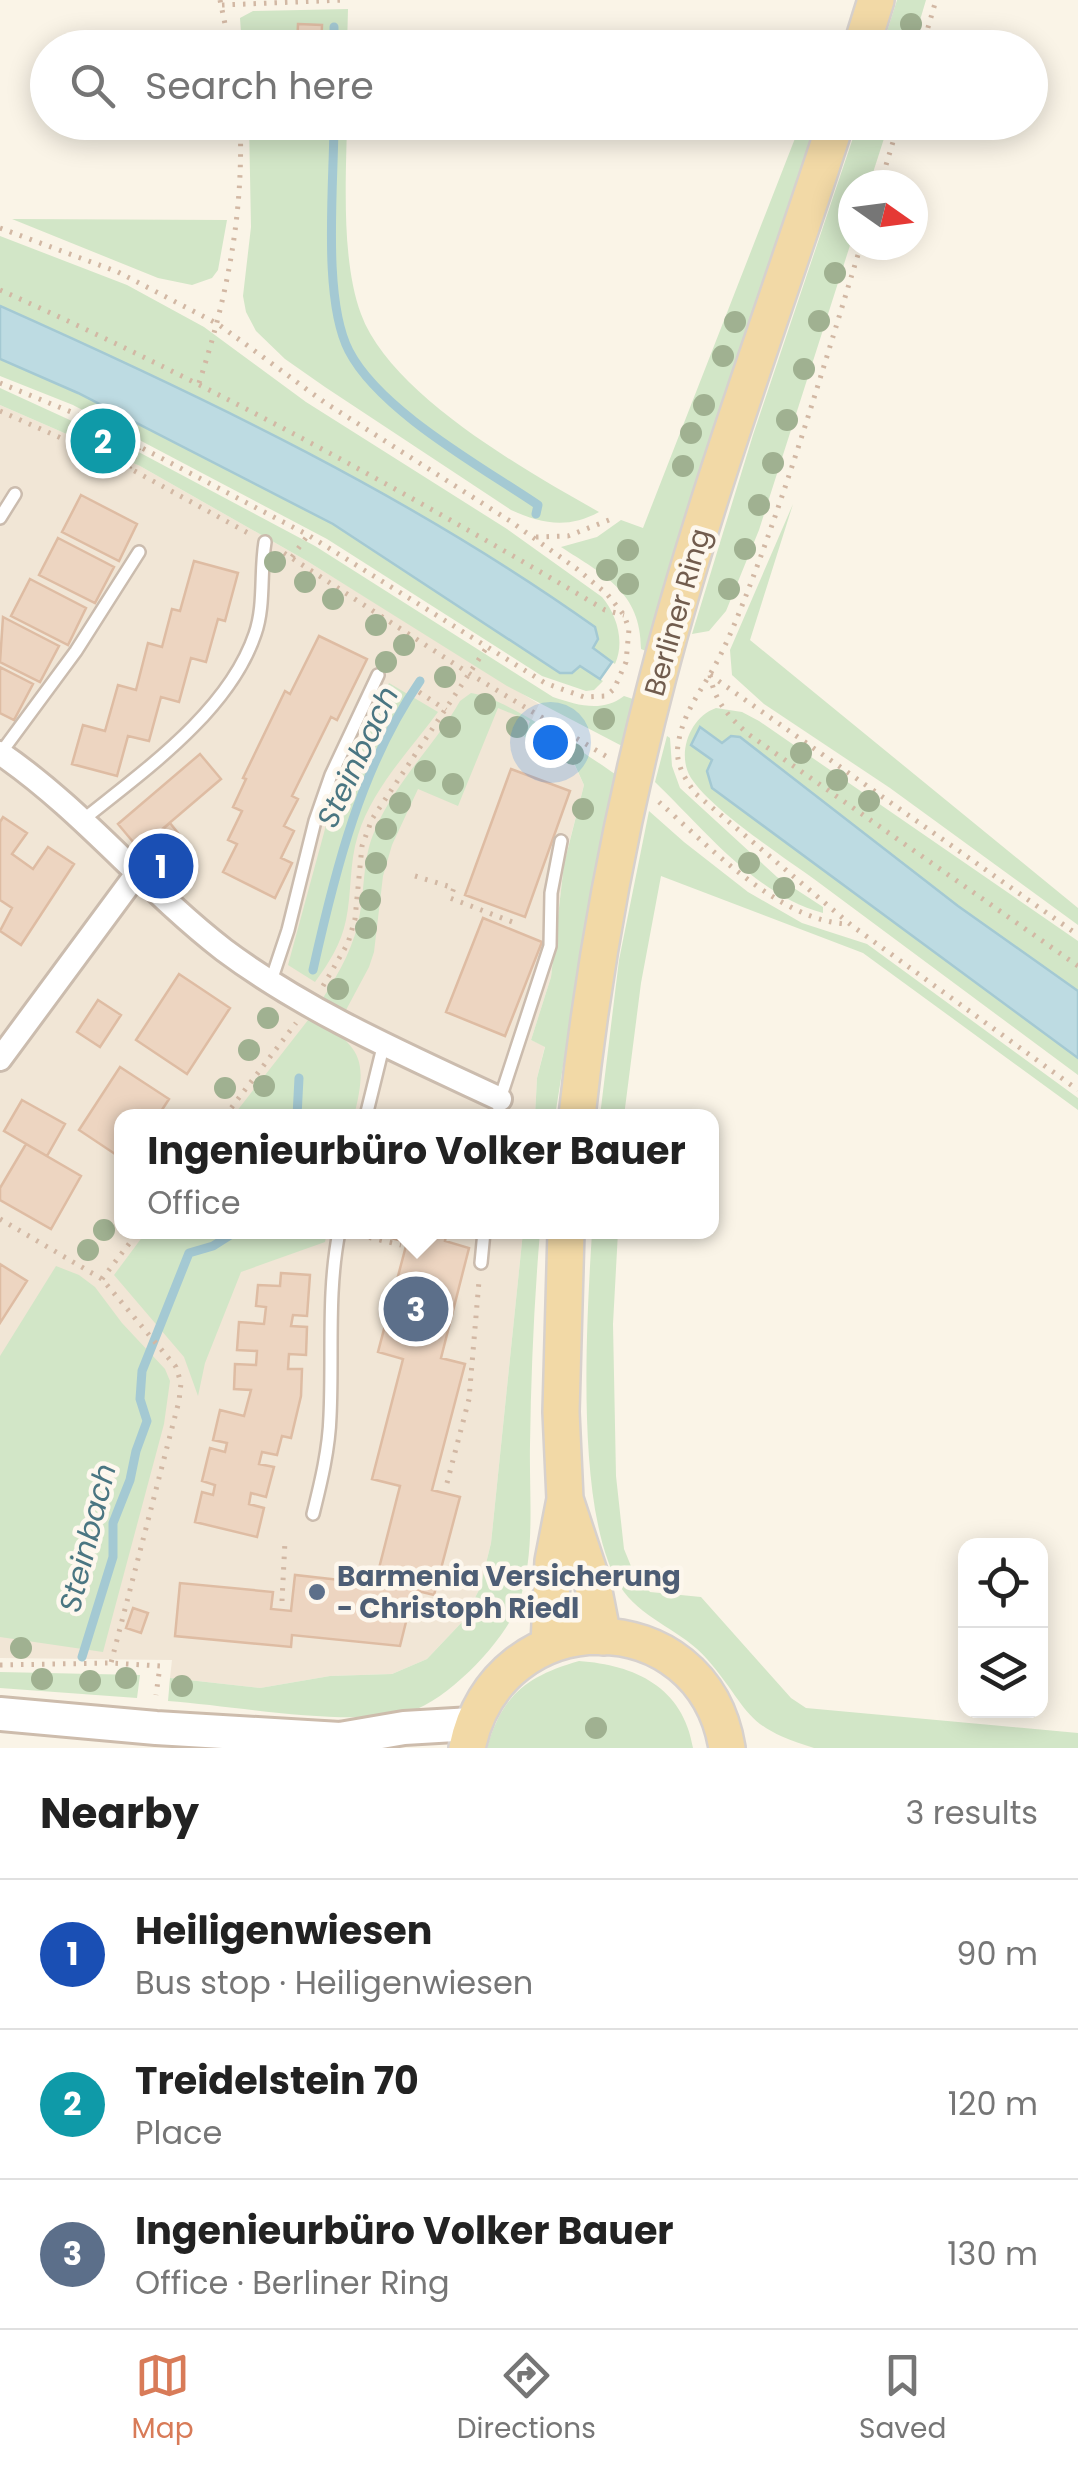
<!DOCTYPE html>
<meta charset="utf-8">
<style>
body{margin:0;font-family:Poppins,sans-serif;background:#f2f2f2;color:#222}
.controls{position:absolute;right:30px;bottom:30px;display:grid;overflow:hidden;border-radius:20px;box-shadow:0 5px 25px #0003}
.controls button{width:90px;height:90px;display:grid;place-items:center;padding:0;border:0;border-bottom:2px solid #e0e0e0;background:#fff;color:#222;font:50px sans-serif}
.compass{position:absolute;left:838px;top:170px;width:90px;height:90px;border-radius:50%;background:#fff;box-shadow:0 5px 25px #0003;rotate:104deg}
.you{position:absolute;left:550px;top:742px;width:35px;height:35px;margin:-25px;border:8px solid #fff;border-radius:50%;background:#1a73e8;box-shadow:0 0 0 15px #1a73e833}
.badge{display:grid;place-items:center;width:65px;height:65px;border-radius:50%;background:#d87b58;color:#fff;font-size:32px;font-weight:700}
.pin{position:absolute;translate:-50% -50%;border:5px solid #fff;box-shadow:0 2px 10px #0006}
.popup{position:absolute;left:114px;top:1109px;width:605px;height:130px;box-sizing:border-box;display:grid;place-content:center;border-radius:20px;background:#fff;filter:drop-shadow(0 2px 8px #0005);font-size:32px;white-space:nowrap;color:#767676}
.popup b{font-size:38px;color:#222}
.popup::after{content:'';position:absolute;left:50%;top:100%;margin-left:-20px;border:20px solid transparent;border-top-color:#fff}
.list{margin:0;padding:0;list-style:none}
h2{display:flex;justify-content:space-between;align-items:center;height:130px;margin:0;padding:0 40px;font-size:42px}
h2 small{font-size:32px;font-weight:400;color:#767676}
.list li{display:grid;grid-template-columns:65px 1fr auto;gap:30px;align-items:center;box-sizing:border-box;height:150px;padding:0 40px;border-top:2px solid #e0e0e0}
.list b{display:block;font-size:38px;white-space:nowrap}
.list p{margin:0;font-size:32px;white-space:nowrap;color:#767676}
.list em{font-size:32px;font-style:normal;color:#767676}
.icon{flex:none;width:55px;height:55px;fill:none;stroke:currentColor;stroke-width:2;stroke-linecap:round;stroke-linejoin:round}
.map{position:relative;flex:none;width:1078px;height:1748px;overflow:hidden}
.search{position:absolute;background:#fff;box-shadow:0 5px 25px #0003;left:30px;right:30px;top:30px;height:110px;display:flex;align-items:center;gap:25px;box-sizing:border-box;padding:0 35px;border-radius:55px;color:#767676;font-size:38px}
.sheet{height:580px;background:#fff}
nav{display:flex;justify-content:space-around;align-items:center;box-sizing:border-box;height:140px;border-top:2px solid #e0e0e0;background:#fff;font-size:28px;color:#767676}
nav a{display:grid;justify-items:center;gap:5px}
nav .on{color:#d87b58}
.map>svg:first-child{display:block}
.residential{fill:#f1e6d6}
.green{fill:#d2e6c7}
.water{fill:#bddbe2;stroke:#a4c9d3;stroke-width:2.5}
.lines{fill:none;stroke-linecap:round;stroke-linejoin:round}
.stream{stroke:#a4c9d3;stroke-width:9}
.building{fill:#edd5c1;stroke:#debca3;stroke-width:2.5}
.service-casing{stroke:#cbbcae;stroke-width:16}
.minor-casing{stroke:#cbbcae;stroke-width:28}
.secondary-casing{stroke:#cdbcac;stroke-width:38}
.primary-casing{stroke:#d7d1cd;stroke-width:40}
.path{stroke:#d2b8a4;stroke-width:5;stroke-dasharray:2.5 8;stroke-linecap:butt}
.service{stroke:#fff;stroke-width:11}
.minor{stroke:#fff;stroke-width:22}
.secondary{stroke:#fff;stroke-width:32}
.primary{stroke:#f2d9a6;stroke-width:35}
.tree{fill:#a0b191}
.service-dot{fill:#5c6f8a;stroke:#fdf7ed;stroke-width:4}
.labels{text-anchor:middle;stroke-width:9;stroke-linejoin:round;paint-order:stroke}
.street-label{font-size:28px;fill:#715c4e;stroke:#fdf7ed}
.service-label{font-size:28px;font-weight:bold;fill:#4e5e75;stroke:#fdf7ed;text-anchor:start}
.water-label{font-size:30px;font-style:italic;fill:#4a7682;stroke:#fdf7ed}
</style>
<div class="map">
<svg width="1078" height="1748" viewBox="0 0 1078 1748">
<rect width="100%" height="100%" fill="#faf4e7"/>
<path class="residential" d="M0 405 140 466 307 561 539 704 524 737 574 764 584 785 564 863 551 977 531 1040 545 1046 537 1078 535 1116H121V1232H523L491 1543 480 1588 463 1621 427 1659 392 1674 330 1676 260 1688 170 1678 172 1660 0 1658Z"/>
<path class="green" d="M897 0H926L912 47H882Z
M348 9 347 47H242L240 18 253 11Z
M249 123H347C346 179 341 260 361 314 390 394 526 471 599 512 568 529 542 524 511 510L325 387 285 359 256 331 246 312 243 296 251 227Z
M801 123H817L694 490 646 651 641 649C641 592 604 575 561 547L597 537 621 520 643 528Z
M858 123H889L869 185H853V236L759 530 726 611 709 631 692 634 753 435Z
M12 219 227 220 218 270 212 278 192 285 158 278Z
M0 236 127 285 204 327 306 402 507 529 602 597C617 615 625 642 615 664L592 648 596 644 595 627C411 496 206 398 0 306Z
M0 359 78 393 333 524 560 673 576 671 579 666 603 681 594 690 586 691 542 676 327 539 73 405 0 376Z
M0 388 133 449 315 546 553 697C577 705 602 713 624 696L633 699 622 746 507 686 307 561 140 466 0 405Z
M793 504 750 640 1078 908V925L890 788 764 704 732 675 730 650Z
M389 683 438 712C410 750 372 789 358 835 349 863 352 892 346 920 341 944 329 963 315 982L288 965 331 807 351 757Z
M471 693C505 697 584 753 615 774L589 905 555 1116H535L537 1078 545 1047 531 1040 551 977 564 864 584 785 574 763 524 737 530 721 498 708 458 806 418 789 392 845 383 876 374 952 369 967 346 1010 323 998C340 971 355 945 360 913 365 885 363 856 375 830 395 782 435 745 460 701Z
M716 708 742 712 759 721 1078 941V991L699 728 691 745 713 760 712 788 1078 1058V1075C990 1010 902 944 814 879 782 856 711 809 691 778 676 754 690 717 716 708Z
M667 736 670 738 672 766 680 788 777 877 823 907V913C755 895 704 829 655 782Z
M649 811 684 842 748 892 802 923 867 944 1078 1098V1110L863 953 661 876 641 983 624 1116H600L619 960Z
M312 1015C360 1048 369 1056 354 1116H233Z
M146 1232H327L325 1242 241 1272 205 1363 198 1396 184 1357 114 1275Z
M523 1232H540C534 1303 531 1374 530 1445 529 1497 536 1556 518 1605 504 1642 444 1705 404 1713 340 1726 236 1706 168 1701L170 1678 260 1688 330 1676 392 1674 427 1659 463 1621 480 1588 491 1543Z
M592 1232H618L613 1324 616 1476 624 1549 633 1571 650 1592 701 1597 791 1698 806 1708 1078 1733V1748H814C741 1726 751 1710 707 1659 683 1631 646 1621 624 1592 573 1523 587 1318 592 1232Z
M56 1266 79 1275 95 1287 122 1323 165 1369 170 1381 164 1424 103 1652 0 1637V1356Z
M579 1661C635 1665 683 1687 693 1748H487C502 1695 527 1676 579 1661Z
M0 1672 140 1675 137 1698 0 1688Z"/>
<path class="water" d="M0 306C206 398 411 496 595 627L598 639 593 648 612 662 600 679 580 666 572 673H560L333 524 78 393 0 359Z
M700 727 722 743 731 736 740 737 958 906 1078 991V1058L712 788 707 771 712 760 691 745Z"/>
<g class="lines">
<path class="stream" d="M334 48V27
M334 122C334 183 322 299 349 351 380 411 482 467 538 505L536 514
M313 970C335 871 361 766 420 681
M297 1116 299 1078
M82 1657 113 1557V1523L130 1480 136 1451 147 1421 140 1399 142 1371 189 1253 213 1246 235 1232"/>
</g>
<path class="building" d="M298 24 322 25 321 48H297Z
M81 495 137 524 119 561 62 532Z
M58 538 114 567 95 603 39 575Z
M194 561 238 573 225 621 218 619 206 662 191 658 179 702 161 697 149 741 128 736 117 776 72 764 83 725 105 731 118 685 136 690 148 643 162 647 172 609 180 611Z
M30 579 86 608 68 645 11 616Z
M3 617 59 646 40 682 0 662Z
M319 636 367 659 337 720 331 717 292 796 298 799 284 826 294 831 281 858 292 863 275 898 223 872 237 844 228 840 242 811 233 807 246 779 243 778 285 691 290 694Z
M0 667 33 684 14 720 0 713Z
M200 754 221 779 139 849 118 824Z
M511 769 570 791 525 917 465 895Z
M3 817 27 833 12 854 33 869 48 847 74 864 21 945 0 931 12 908 0 900V822Z
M170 823 186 843 156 868 139 849Z
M483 918 542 942 505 1036 446 1012Z
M179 974 230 1008 187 1074 136 1040Z
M98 1000 121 1015 100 1047 77 1032Z
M120 1067 169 1099 158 1116H121V1158L79 1130Z
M22 1100 65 1124 47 1156 4 1131Z
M26 1144 81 1176 51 1229 0 1200V1188Z
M384 1232H447L445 1241 469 1248 441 1358 465 1364 432 1490 460 1497 434 1595 414 1590 400 1646 292 1635 291 1647 175 1636 180 1583 273 1592 271 1609 291 1611 295 1575 375 1584 400 1486 372 1479 403 1359 378 1352 407 1242 383 1236Z
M0 1264 27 1281 0 1323Z
M281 1273 310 1275 307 1316 293 1315 291 1326 307 1327 306 1355 289 1354 288 1369H302L301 1396 291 1438 282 1436 277 1455 262 1452 259 1464 274 1467 266 1497 251 1493 249 1504 264 1508 257 1537 195 1522 202 1492 213 1495 215 1485 202 1481 210 1448 225 1452 227 1443 213 1440 220 1410 244 1416 251 1390 234 1389 235 1364 256 1365 257 1351 237 1350 239 1322 264 1324 266 1307 256 1306 258 1285 280 1286Z
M133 1608 148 1613 141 1633 126 1628Z"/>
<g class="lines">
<defs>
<path id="service" d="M0 518 15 494
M0 754 76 651 139 552
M84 819C145 770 229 711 255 634 265 606 260 572 265 542
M271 981 288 930 315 821 331 775 378 675
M366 1116 384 1043
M498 1116 500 1099 550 946 551 893 561 841
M481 1263 484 1232
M313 1514C321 1482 329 1449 330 1416 333 1354 327 1293 339 1232"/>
<path id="minor" d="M0 753C83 810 145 889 224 950 307 1012 406 1055 500 1099
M0 1059 138 872"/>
<path id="secondary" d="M0 1714 156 1728 340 1739 404 1728 472 1724"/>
<path id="primary" d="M861 48 876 0
M577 1116C593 969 620 821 658 677 707 489 776 307 836 122
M565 1499 592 1581 603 1637
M549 1644 553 1561 565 1499 561 1412 566 1232
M467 1748C498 1598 703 1600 727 1748"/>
</defs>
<use href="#service" class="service-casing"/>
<use href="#minor" class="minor-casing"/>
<use href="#secondary" class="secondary-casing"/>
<use href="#primary" class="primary-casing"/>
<path class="path" d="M220 0 230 48
M222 5 344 0
M922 48 936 0
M880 185 899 122
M0 228 118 272 218 324 324 402 510 521 577 569 607 594 624 615 629 629 626 662 614 689 606 696 584 697 545 683 308 535 81 416 0 383
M861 245C825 362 791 479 747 593 736 621 724 651 709 676 695 699 682 718 678 745 675 764 685 779 696 794L851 925 1078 1090
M0 290C209 383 408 493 605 610L624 615
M199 383C227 297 244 213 240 122
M0 411 129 468 248 533
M129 468 139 448
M536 537 568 536 609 520
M284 553 470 674 609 758
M292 557 308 535
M710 675C715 702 728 716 748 734L1078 966
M710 675 1078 935
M419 692 446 710
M659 802C707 845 780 921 847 924
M415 876 454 888 450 898 515 923
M323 986 348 943 355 919 362 846 372 819 487 647
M225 1116 296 1023
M0 1219 102 1279 176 1367 181 1383 179 1401 111 1663
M359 1235 401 1245
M102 1279 138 1232
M447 1483 469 1399 479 1281
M282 1601 285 1541
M0 1665 111 1663 160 1666 156 1695"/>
<use href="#service" class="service"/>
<use href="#minor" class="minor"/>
<use href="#secondary" class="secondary"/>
<use href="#primary" class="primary"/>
</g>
<g class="tree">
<circle cx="911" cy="24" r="11"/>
<circle cx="835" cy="273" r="11"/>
<circle cx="819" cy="321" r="11"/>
<circle cx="735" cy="322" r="11"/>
<circle cx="723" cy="356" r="11"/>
<circle cx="804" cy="369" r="11"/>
<circle cx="704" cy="405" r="11"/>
<circle cx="787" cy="420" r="11"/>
<circle cx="691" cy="433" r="11"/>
<circle cx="773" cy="463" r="11"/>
<circle cx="683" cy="466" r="11"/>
<circle cx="759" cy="505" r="11"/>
<circle cx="745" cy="549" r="11"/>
<circle cx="628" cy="550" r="11"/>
<circle cx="275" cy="562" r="11"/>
<circle cx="607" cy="570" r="11"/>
<circle cx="305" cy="582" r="11"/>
<circle cx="628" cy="584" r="11"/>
<circle cx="729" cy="589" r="11"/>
<circle cx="333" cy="599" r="11"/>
<circle cx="376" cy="625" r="11"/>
<circle cx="404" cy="645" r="11"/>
<circle cx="386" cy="662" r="11"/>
<circle cx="445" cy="677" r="11"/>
<circle cx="485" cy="704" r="11"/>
<circle cx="604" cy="719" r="11"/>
<circle cx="450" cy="727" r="11"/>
<circle cx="517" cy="727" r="11"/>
<circle cx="801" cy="753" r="11"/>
<circle cx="573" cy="754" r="11"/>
<circle cx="425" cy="771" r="11"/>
<circle cx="837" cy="780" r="11"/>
<circle cx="453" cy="784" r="11"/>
<circle cx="869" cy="801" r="11"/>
<circle cx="400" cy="803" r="11"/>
<circle cx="583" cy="809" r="11"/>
<circle cx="386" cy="829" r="11"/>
<circle cx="376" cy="863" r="11"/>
<circle cx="749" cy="863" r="11"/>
<circle cx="784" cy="888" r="11"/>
<circle cx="370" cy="900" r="11"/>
<circle cx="366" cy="928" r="11"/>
<circle cx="338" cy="989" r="11"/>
<circle cx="268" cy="1018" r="11"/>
<circle cx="249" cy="1050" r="11"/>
<circle cx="264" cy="1086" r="11"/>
<circle cx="225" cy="1088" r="11"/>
<circle cx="104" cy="1230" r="11"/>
<circle cx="88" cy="1250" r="11"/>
<circle cx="21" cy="1648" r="11"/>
<circle cx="126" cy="1678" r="11"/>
<circle cx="42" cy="1679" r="11"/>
<circle cx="90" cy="1681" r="11"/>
<circle cx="182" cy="1686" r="11"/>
<circle cx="596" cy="1728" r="11"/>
</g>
<circle class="service-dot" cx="317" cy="1592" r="10"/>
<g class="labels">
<g class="street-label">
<text transform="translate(677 612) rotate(-74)" y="10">Berliner Ring</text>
</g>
<g class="service-label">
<text x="337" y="1586">Barmenia Versicherung<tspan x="337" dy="32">- Christoph Riedl</tspan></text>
</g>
<g class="water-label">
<text transform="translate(358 757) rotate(-65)" y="10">Steinbach</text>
<text transform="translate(88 1538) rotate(-76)" y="10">Steinbach</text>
</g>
</g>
</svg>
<div class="controls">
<button><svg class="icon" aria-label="locate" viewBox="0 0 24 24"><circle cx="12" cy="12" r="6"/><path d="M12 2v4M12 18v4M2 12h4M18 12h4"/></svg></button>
<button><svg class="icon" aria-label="layers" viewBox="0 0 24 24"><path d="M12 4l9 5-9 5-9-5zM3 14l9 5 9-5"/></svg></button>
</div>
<svg class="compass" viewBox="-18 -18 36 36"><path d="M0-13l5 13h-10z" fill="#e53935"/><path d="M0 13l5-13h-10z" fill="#767676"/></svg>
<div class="you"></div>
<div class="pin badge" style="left:161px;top:866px;background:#1a4fb4">1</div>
<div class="pin badge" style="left:103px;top:441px;background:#0f9aa8">2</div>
<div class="pin badge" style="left:416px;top:1309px;background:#5c6f8a">3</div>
<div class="popup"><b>Ingenieurbüro Volker Bauer</b>Office</div>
<div class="search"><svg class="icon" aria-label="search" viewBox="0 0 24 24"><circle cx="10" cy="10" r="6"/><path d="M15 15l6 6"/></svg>Search here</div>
</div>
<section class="sheet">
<h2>Nearby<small>3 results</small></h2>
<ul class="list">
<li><span class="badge" style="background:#1a4fb4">1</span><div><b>Heiligenwiesen</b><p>Bus stop · Heiligenwiesen</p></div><em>90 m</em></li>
<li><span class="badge" style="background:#0f9aa8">2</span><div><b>Treidelstein 70</b><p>Place</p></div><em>120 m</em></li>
<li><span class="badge" style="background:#5c6f8a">3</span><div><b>Ingenieurbüro Volker Bauer</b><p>Office · Berliner Ring</p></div><em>130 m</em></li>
</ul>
</section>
<nav>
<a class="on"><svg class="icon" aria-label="map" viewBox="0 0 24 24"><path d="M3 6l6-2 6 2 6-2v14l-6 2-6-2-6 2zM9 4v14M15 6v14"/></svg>Map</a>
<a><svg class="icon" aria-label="directions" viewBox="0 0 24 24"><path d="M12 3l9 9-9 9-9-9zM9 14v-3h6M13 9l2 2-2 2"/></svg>Directions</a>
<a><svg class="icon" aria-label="saved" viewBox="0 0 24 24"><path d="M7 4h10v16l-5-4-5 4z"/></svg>Saved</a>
</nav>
